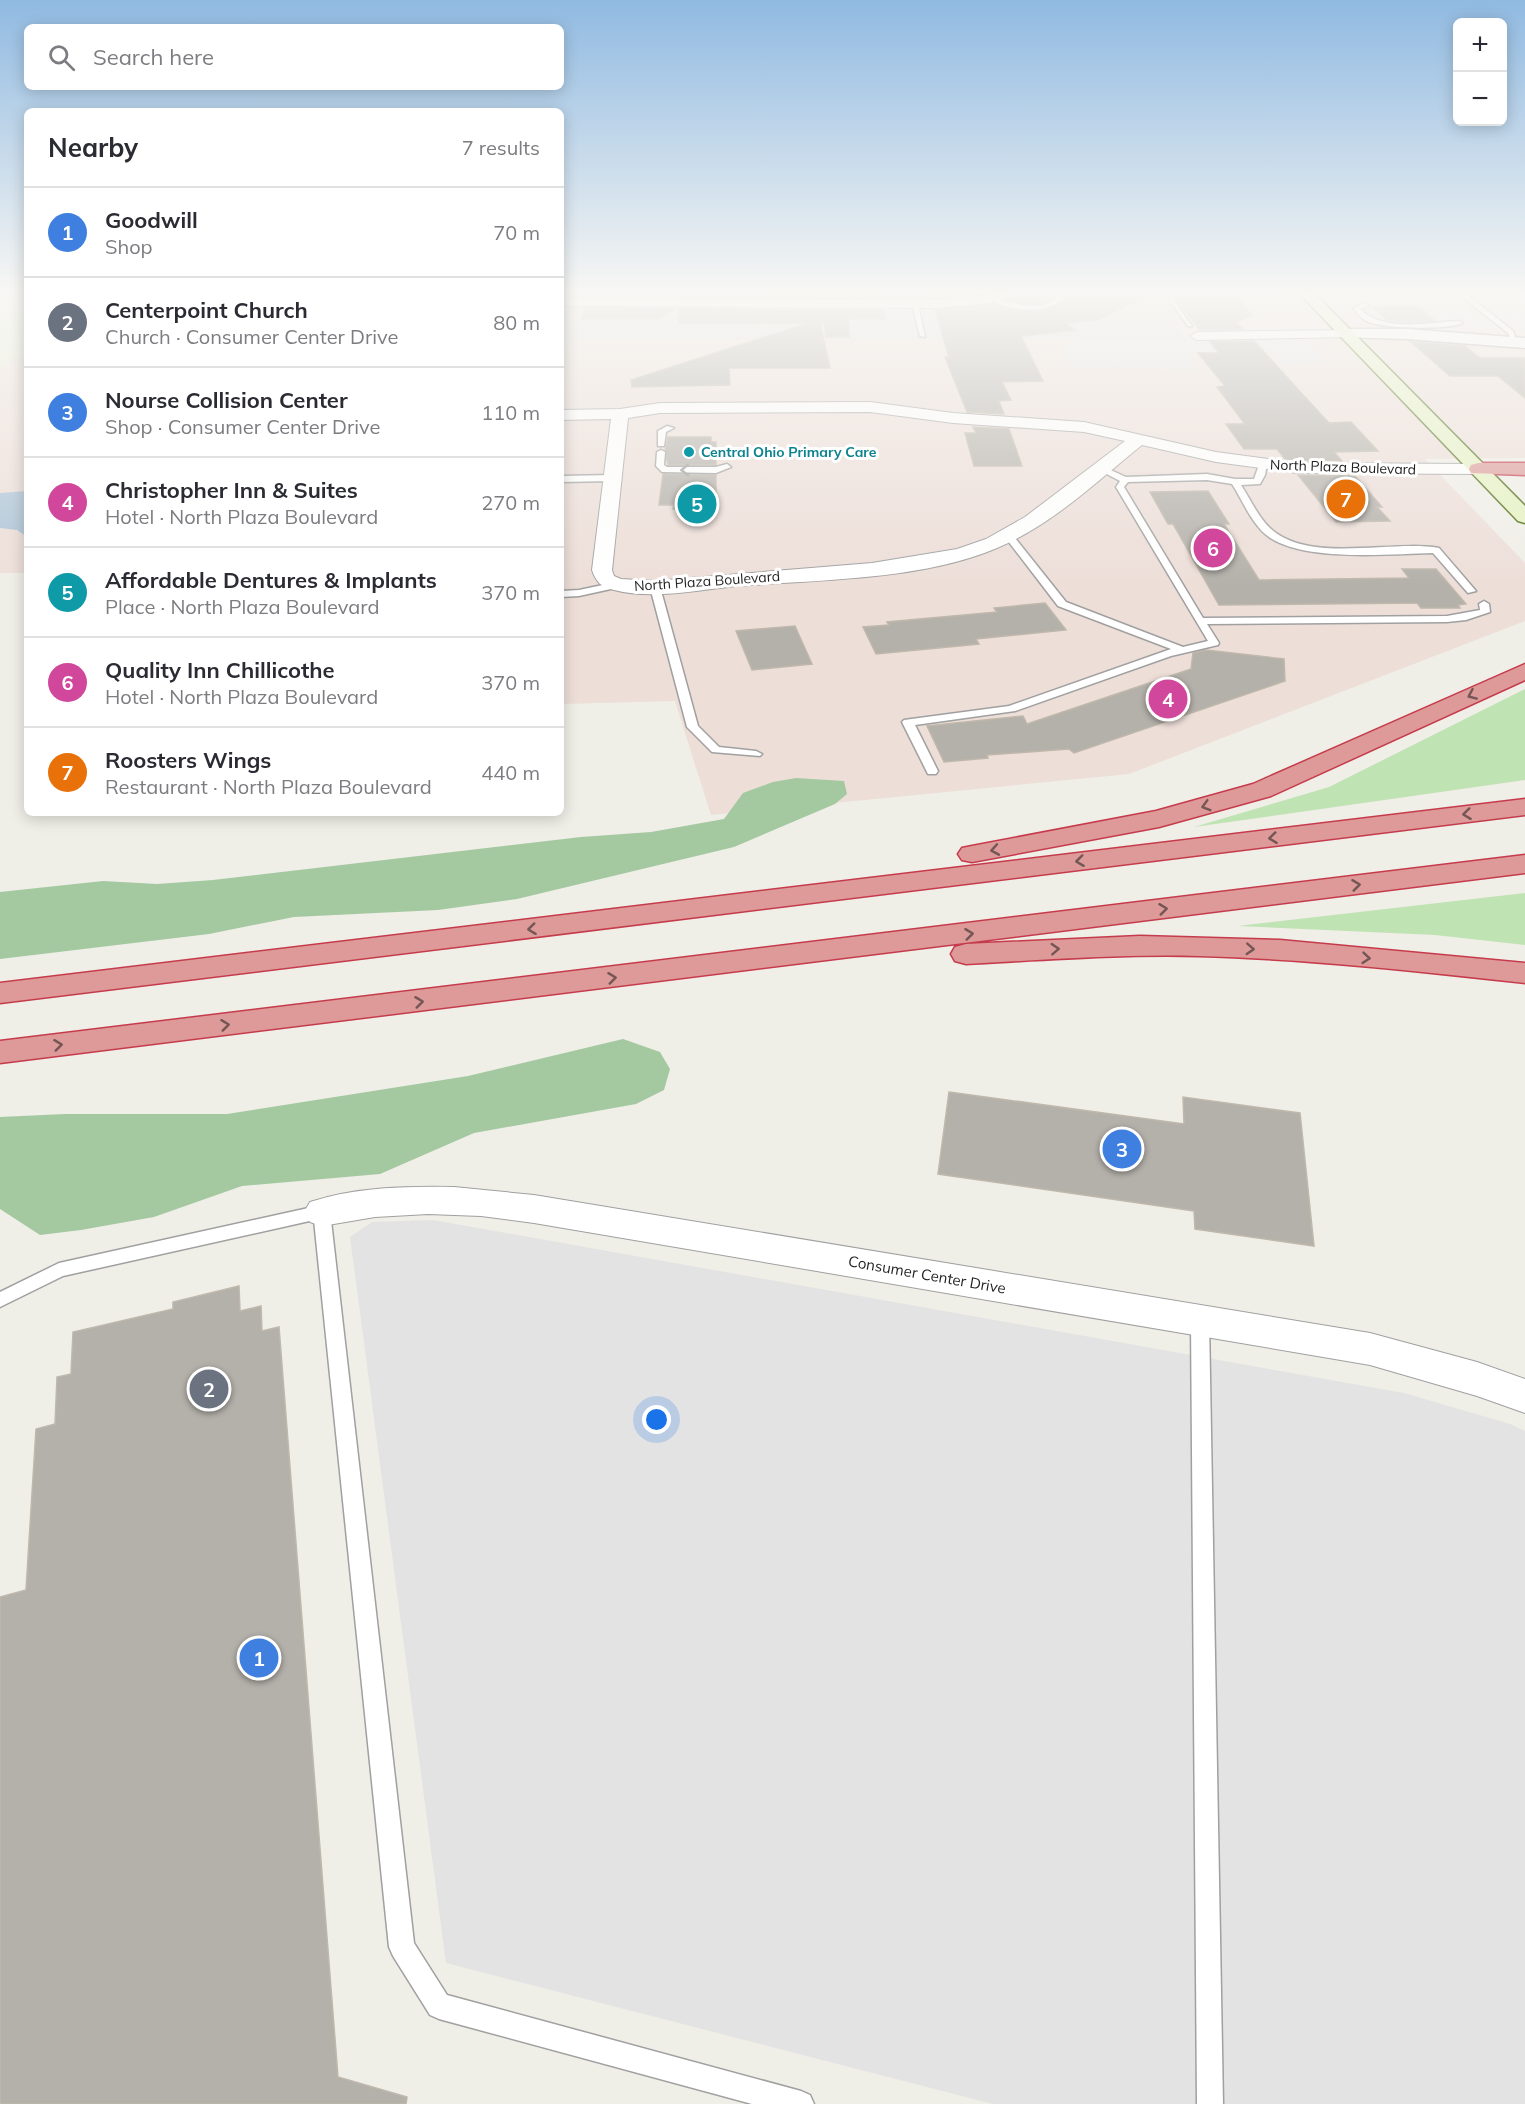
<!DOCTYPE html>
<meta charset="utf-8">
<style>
body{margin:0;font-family:Mulish,sans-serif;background:#f7f7f7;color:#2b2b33}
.controls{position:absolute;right:18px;top:18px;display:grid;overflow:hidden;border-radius:9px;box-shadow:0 3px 15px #0003}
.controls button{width:54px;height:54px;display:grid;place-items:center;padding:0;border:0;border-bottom:2px solid #e1e1e2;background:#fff;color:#2b2b33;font:30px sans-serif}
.you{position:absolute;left:657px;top:1420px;width:21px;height:21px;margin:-15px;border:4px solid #fff;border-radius:50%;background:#1a73e8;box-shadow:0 0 0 9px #1a73e833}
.badge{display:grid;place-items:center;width:39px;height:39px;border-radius:50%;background:#0b8043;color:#fff;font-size:20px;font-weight:700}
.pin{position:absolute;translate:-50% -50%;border:3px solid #fff;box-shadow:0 2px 6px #0006}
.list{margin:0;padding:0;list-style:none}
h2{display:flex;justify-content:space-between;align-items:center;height:78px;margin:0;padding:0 24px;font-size:26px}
h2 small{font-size:20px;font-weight:400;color:#7c7c81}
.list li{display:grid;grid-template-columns:39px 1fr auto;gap:18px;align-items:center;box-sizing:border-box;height:90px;padding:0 24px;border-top:2px solid #e1e1e2}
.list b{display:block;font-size:22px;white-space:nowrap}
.list p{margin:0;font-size:20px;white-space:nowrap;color:#7c7c81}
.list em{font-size:20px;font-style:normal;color:#7c7c81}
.icon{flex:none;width:33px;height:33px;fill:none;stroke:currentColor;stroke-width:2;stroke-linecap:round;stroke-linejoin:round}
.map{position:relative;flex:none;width:1525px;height:2104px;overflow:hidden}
.search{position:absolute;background:#fff;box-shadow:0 3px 15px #0003;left:24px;top:24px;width:540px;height:66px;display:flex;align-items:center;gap:15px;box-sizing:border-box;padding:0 21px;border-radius:9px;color:#7c7c81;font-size:22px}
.panel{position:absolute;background:#fff;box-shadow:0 3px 15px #0003;left:24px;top:108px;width:540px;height:708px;border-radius:9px}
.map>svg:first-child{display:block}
.residential{fill:#ddd}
.commercial{fill:#edded8}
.farmland{fill:#e5ebd5}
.grass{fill:#c0e3b3}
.forest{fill:#a4c9a1}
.parking{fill:#e3e3e3}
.water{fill:#adc4d7}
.building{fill:#b4b0aa;stroke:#bfb8ab;stroke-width:1.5}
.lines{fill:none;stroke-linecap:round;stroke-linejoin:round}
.service-casing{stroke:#a0a0a0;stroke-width:3}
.minor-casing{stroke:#a0a0a0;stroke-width:2}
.tertiary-casing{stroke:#a0a0a0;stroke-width:3}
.secondary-casing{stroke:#4e6b12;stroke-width:3}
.motorway-casing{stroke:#c63b4c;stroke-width:3}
.service{fill:#fff;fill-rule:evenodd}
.minor{fill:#fff;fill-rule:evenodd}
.tertiary{fill:#fff;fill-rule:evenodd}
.secondary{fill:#e5f2c2;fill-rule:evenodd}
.motorway{fill:#dd9a98;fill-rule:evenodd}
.oneway{stroke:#9a9a9a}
.oneway2{stroke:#745655}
.culture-dot{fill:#0f9aa8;stroke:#fff;stroke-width:2}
.labels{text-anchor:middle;stroke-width:6;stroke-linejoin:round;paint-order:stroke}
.far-culture-label{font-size:14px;font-weight:bold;fill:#0d838f;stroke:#fff;text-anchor:start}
.far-street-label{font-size:14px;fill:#1f1f1f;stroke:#fff}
.street-label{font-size:15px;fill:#1f1f1f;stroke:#fff}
</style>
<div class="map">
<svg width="1525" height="2104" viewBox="0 0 1525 2104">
<rect width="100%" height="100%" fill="#efeee7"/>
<path class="residential" d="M561 290H1152L1188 341 561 339Z"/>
<path class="commercial" d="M1152 290H1525V458L1425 459 1525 563V621L1129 774 711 815 675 701 561 704V339L1188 341Z
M12 358H27V573H0V368Z"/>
<path class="farmland" d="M0 290H27V358H12L0 368Z"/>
<path class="grass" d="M1525 689V780L1194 827 1329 787Z
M1525 893V945L1435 935 1238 926Z"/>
<path class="forest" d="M796 778 844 781 847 794 835 804 734 847 517 899 438 910 294 917 209 934 0 959V892L103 881 157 884 213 880 581 837 651 832 724 819 743 793 773 782Z
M623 1039 660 1052 670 1069 664 1090 636 1104 474 1133 380 1174 242 1186 154 1217 81 1230 40 1235 0 1209V1117L65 1114H227L468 1076Z"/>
<path class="parking" d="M1342 290H1434L1440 295H1451L1492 328H1477L1469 322H1442L1420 304H1344L1338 298 1348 296Z
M1466 290H1525V331L1521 330Z
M1074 341H1306L1325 361 1284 367 1270 351H1187L1198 369 1072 367 1060 345H1075Z
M433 1220 1404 1393 1510 1424 1525 1431V2104H993L446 1963 350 1237 372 1222Z"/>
<path class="water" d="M27 491V537L17 530 0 528V493Z"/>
<path class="building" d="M591 290H881L882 297 589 296Z
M930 290H996L936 298H932Z
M1028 290H1046L1053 298 1033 304 1007 299Z
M1059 290H1072L1073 294 1149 295 1097 320 1065 323 1075 330 1021 336 1043 381 1002 382 1011 400 999 401 1004 414 967 412 945 357H949L935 310 994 304 1016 311 1038 312 1057 306 1065 300V296Z
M1169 290H1231L1252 315 1236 322 1243 329 1200 330Z
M1417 306 1435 321 1407 322 1387 320 1372 307Z
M585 308 675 309 659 319H582Z
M679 309 885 310 886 319H849V337H826L824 323H820L830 368H729L730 385 632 387 631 380 809 323H679Z
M1254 341 1329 423 1351 422 1378 451 1334 452 1342 461H1298L1285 459 1277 449H1244L1226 424H1245L1217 387 1225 386 1198 353H1219L1210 342Z
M1411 342 1465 346 1480 358H1525V398L1498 376H1450Z
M973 427 1009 429 1022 466H974L965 433H976Z
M668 437H711V442H716V465H668L665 450Z
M663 474 716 475V509H673L674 505H659Z
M1298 475 1355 476 1382 507H1377L1390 521 1336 522Z
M1208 491 1229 524H1224L1259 580 1409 578 1402 569H1436L1466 604 1458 605 1460 608H1421L1417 603 1219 605 1173 524H1168L1150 492Z
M1045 603 1066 630 976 639 979 644 876 654 863 627 889 625 887 622 997 612 994 608Z
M795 626 812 664 752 670 736 631Z
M1206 650 1284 659 1285 681 1074 753 1069 749 987 755 988 758 944 762 927 726 1023 716 1027 724 1191 669 1193 653Z
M949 1092 1184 1124 1183 1097 1300 1113 1314 1246 1195 1229 1194 1211 938 1174Z
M239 1286 240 1311 261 1306 262 1331 279 1327 338 2077 407 2097 406 2104H0V1597L26 1590 36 1429 55 1424 57 1377 71 1374 73 1332 173 1309V1302Z"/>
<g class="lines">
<defs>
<path id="service" d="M1048 290H1055L1064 298C1046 316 1008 311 988 299L991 297C1011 303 1039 313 1057 298Z
M1453 290H1461L1513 331 1517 343H1513L1508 333Z
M1167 297H1171L1192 326H1188Z
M915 302 918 304 925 337 920 336 912 304Z
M1366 303 1368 306 1360 309C1384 333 1429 322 1460 321L1463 323C1450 330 1381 329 1366 321 1361 318 1357 313 1353 308Z
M667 426 674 428 666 432 664 446H658V431Z
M661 450 665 452 664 465 667 467H716L727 464 731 467 716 473 662 472 656 466 657 452Z
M1260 462 1267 464 1265 475 1260 484 1241 485C1251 500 1260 522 1276 533 1317 562 1393 540 1439 548L1476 591 1468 593 1433 553C1390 554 1305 562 1269 537 1252 525 1243 501 1232 484L1207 480 1128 482 1124 487 1203 618 1447 616 1480 610 1479 604 1484 601 1489 604 1490 612 1466 620 1447 622 1207 624 1219 643 1218 645 1171 656 1015 711 915 725 938 771 936 774H928L902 722 904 720 1009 706 1171 649 1058 606 1005 537V533H1011L1066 602 1183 647 1208 641 1116 487 1120 481 1099 470 1106 468 1126 477 1207 474 1235 479H1254Z
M561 476 612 475 616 478 612 481 561 482Z
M617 582 620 583V587L579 596 561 597V591L579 590Z
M652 585 660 587 698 726 719 747 756 751 762 754 760 756 712 752 687 727 650 587Z
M322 1205 328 1207 330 1212 414 1943 447 1995 801 2091 810 2095 814 2104H752L439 2019 430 2015 393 1956 389 1947 314 1220 63 1276 0 1307V1292L59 1263Z
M1200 1312 1206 1315 1209 1320 1223 2104H1197L1191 1320 1194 1315Z"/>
<path id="minor" d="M1004 290H1026L991 303 936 308 561 306V298L936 300 990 295Z
M1345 330 1352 334 1350 337 1197 340 1190 336 1197 332Z
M870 402 953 413 1084 422 1216 452 1298 463 1478 464 1484 465 1487 469 1484 473 1478 474 1298 473 1216 462 1142 445C1096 482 1052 525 997 548 923 580 817 580 736 586 698 590 652 600 614 590 601 587 596 582 592 570L611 419 561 420V410L620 409 660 403ZM870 412 953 423 1084 432 1125 441 1025 517 986 539 957 549 872 563 655 581 621 579 614 576 612 570 628 418 660 413Z
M454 1187 534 1195 1370 1333 1477 1362 1525 1379V1413L1477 1396 1370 1365 534 1223 481 1216 428 1214 375 1217 322 1226 310 1222 304 1212 310 1202C356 1187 406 1186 454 1187Z"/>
<path id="tertiary" d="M1345 329H1407L1525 338V348L1407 339 1340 337 1337 334 1340 331Z"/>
<path id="secondary" d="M1296 290H1311L1525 506V523L1518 521Z"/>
<path id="motorway" d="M1478 463H1525V475L1471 473 1469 469 1471 465Z
M1525 664V680L1271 796 1159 827 972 862 962 860 958 854 962 848 972 846 1156 811 1253 784Z
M1525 799V815L0 1003V983Z
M1525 855V873L0 1063V1041Z
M1140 936 1280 940 1525 963V983C1416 971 1308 959 1198 956 1121 954 1043 960 966 964L955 961 951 954 955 947 966 944Z"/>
</defs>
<use href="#service" class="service-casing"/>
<use href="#minor" class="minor-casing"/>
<use href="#tertiary" class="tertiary-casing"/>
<use href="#secondary" class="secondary-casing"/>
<use href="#motorway" class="motorway-casing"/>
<use href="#service" class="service"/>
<use href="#minor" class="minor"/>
<use href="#tertiary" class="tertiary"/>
<use href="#secondary" class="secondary"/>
<use href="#motorway" class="motorway"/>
</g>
<defs><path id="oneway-chevron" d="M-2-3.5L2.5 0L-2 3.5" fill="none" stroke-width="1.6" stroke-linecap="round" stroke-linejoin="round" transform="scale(1.5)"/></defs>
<use class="oneway" href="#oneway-chevron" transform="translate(685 470) rotate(179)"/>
<g class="oneway2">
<use href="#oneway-chevron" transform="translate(1472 695) rotate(156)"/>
<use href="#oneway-chevron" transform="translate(1206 806) rotate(164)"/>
<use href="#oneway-chevron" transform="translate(1467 814) rotate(173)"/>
<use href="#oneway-chevron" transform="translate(1273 838) rotate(173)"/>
<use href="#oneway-chevron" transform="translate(995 850) rotate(170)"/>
<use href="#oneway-chevron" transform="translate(1080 861) rotate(173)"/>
<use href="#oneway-chevron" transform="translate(1356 885) rotate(-7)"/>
<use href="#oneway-chevron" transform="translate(1163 909) rotate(-7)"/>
<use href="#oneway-chevron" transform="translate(532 929) rotate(173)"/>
<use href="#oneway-chevron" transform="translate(969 934) rotate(-7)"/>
<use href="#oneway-chevron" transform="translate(1055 949) rotate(-3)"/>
<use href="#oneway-chevron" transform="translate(1250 949) rotate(3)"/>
<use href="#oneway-chevron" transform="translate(1366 958) rotate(5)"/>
<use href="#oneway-chevron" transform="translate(612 978) rotate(-7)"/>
<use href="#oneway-chevron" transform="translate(419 1002) rotate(-7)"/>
<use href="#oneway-chevron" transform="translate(225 1025) rotate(-7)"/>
<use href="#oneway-chevron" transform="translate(58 1045) rotate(-7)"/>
</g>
<linearGradient id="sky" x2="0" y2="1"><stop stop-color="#90bae1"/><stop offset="0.5" stop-color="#f8f7f4"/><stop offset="1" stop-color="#f8f7f4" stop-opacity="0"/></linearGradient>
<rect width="1525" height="585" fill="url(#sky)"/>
<circle class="culture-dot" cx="689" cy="452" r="6"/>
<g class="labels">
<g class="far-culture-label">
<text x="701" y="457">Central Ohio Primary Care</text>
</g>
<g class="far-street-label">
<text transform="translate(1343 467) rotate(2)" y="5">North Plaza Boulevard</text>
<text transform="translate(707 581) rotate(-4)" y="5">North Plaza Boulevard</text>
</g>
<g class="street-label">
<text transform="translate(927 1275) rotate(10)" y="5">Consumer Center Drive</text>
</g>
</g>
</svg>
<div class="controls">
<button>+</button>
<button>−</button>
</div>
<div class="you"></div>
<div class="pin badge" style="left:259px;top:1658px;background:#3f7fe0">1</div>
<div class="pin badge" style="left:209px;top:1389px;background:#6b7280">2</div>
<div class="pin badge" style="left:1122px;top:1149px;background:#3f7fe0">3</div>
<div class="pin badge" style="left:1168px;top:699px;background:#d1479c">4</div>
<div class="pin badge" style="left:697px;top:504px;background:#0f9aa8">5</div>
<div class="pin badge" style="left:1213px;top:548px;background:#d1479c">6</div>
<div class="pin badge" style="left:1346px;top:499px;background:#e8710a">7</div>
<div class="search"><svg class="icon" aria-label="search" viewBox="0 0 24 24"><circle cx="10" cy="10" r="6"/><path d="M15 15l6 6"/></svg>Search here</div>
<section class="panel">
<h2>Nearby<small>7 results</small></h2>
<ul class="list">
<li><span class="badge" style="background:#3f7fe0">1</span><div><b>Goodwill</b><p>Shop</p></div><em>70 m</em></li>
<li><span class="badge" style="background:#6b7280">2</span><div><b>Centerpoint Church</b><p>Church · Consumer Center Drive</p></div><em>80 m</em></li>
<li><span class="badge" style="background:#3f7fe0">3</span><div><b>Nourse Collision Center</b><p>Shop · Consumer Center Drive</p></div><em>110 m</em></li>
<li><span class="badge" style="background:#d1479c">4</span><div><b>Christopher Inn &amp; Suites</b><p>Hotel · North Plaza Boulevard</p></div><em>270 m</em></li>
<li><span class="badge" style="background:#0f9aa8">5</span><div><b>Affordable Dentures &amp; Implants</b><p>Place · North Plaza Boulevard</p></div><em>370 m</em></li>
<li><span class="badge" style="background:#d1479c">6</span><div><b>Quality Inn Chillicothe</b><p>Hotel · North Plaza Boulevard</p></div><em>370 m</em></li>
<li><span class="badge" style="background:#e8710a">7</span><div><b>Roosters Wings</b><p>Restaurant · North Plaza Boulevard</p></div><em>440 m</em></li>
</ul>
</section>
</div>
